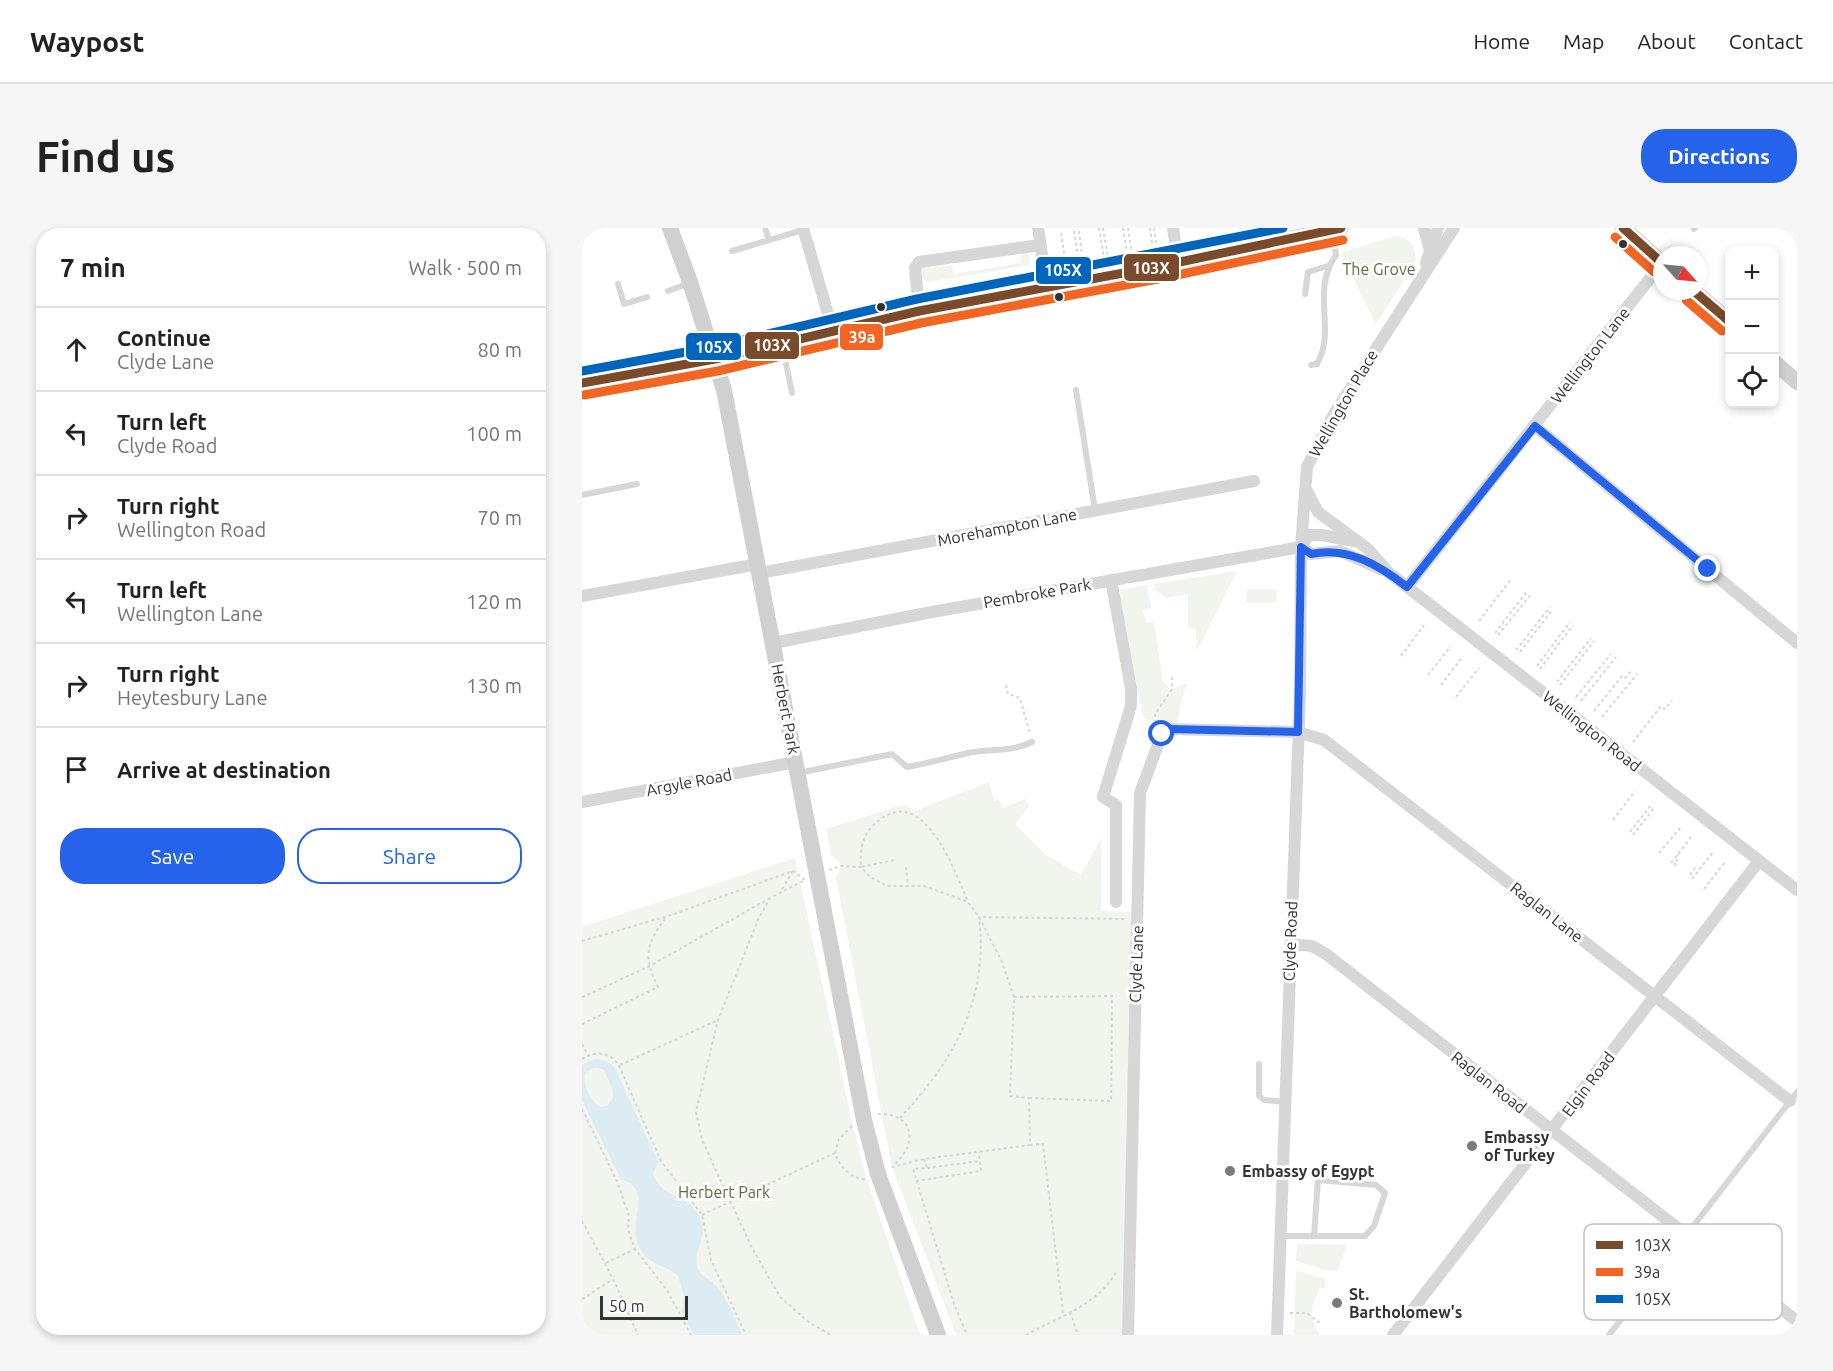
<!DOCTYPE html>
<meta charset="utf-8">
<style>
body{margin:0;font-family:Ubuntu,sans-serif;background:#f6f6f6;color:#222}
.controls{position:absolute;right:18px;top:18px;display:grid;overflow:hidden;border-radius:12px;box-shadow:0 3px 9px #0003}
.controls button{width:54px;height:54px;display:grid;place-items:center;padding:0;border:0;border-bottom:2px solid #e0e0e0;background:#fff;color:#222;font:30px sans-serif}
.compass{position:absolute;left:1071px;top:18px;width:54px;height:54px;border-radius:50%;background:#fff;box-shadow:0 3px 9px #0003;rotate:117deg}
.scale{position:absolute;left:18px;bottom:15px;width:88px;box-sizing:border-box;padding-left:6px;border:3px solid #333;border-top:0;font-size:16px;line-height:21px;white-space:nowrap;color:#333;-webkit-text-stroke:4px #fff;paint-order:stroke}
.stop{position:absolute;width:18px;height:18px;margin:-14px;border:4px solid #2563eb;border-radius:50%;background:#fff}
.stop.end{background:#2563eb;border-color:#fff;box-shadow:0 2px 6px #0008}
.list{margin:0;padding:0;list-style:none}
h2{display:flex;justify-content:space-between;align-items:center;height:78px;margin:0;padding:0 24px;font-size:26px}
h2 small{font-size:20px;font-weight:400;color:#767676}
.list li{display:grid;grid-template-columns:39px 1fr auto;gap:18px;align-items:center;box-sizing:border-box;height:84px;padding:0 24px;border-top:2px solid #e0e0e0}
.list b{display:block;font-size:22px;white-space:nowrap}
.list p{margin:0;font-size:20px;white-space:nowrap;color:#767676}
.list em{font-size:20px;font-style:normal;color:#767676}
.actions{display:flex;gap:12px;padding:18px 24px}
.actions a{flex:1;padding:14px 0;border:2px solid #2563eb;border-radius:24px;text-align:center;font-size:21px;color:#2563eb}
.actions .main{background:#2563eb;color:#fff}
.icon{flex:none;width:33px;height:33px;fill:none;stroke:currentColor;stroke-width:2;stroke-linecap:round;stroke-linejoin:round}
.map{position:relative;flex:none;width:1215px;height:1107px;overflow:hidden;border-radius:24px}
header{display:flex;align-items:center;gap:36px;box-sizing:border-box;height:84px;padding:0 30px;background:#fff;border-bottom:2px solid #e0e0e0}
header strong{font-size:28px}
nav{display:flex;gap:33px;margin-inline-start:auto;font-size:21px}
.intro{display:flex;align-items:center;justify-content:space-between;box-sizing:border-box;height:144px;padding:0 36px}
h1{margin:0;font-size:42px}
.button{padding:15px 27px;border-radius:24px;background:#2563eb;color:#fff;font-size:21px;font-weight:700}
main{display:flex;gap:36px;padding:0 36px}
aside{flex:1;background:#fff;border-radius:24px;box-shadow:0 3px 9px #0003}
.map>svg:first-child{display:block}
.green{fill:#f1f5ed}
.water{fill:#ddebf3;fill-rule:evenodd}
.lines{fill:none;stroke-linecap:round;stroke-linejoin:round}
.path{stroke:#d6d6d6;stroke-width:2;stroke-dasharray:3 3;stroke-linecap:butt}
.lane{stroke:#d7d7d7;stroke-width:6}
.street{stroke:#d7d7d7;stroke-width:12}
.secondary{stroke:#d0d0d0;stroke-width:16}
.bus-1-casing{stroke:#fff;stroke-width:14}
.bus-2-casing{stroke:#fff;stroke-width:14}
.bus-3-casing{stroke:#fff;stroke-width:14}
.bus-1{stroke:#7a4b2a;stroke-width:9}
.bus-2{stroke:#f26522;stroke-width:9}
.bus-3{stroke:#0065bd;stroke-width:9}
.route{stroke:#2563eb;stroke-width:8}
.bus-dot{fill:#333;stroke:#fff;stroke-width:2}
.poi-dot{fill:#7a7a7a;stroke:#fff;stroke-width:2}
.labels{text-anchor:middle;stroke-width:6;stroke-linejoin:round;paint-order:stroke}
.park-label{font-size:16px;fill:#56703f;stroke:#fff}
.street-label{font-size:16px;fill:#333;stroke:#fff}
.poi-label{font-size:16px;font-weight:bold;fill:#333;stroke:#fff;text-anchor:start}
.key{fill:#fff;stroke:#c2c2c2;stroke-width:1.5}
.key-label{font-size:16px;fill:#333}
.line-badge{stroke:#fff;stroke-width:2}
.badge-label{font-size:16px;text-anchor:middle;font-weight:bold;fill:#fff}
</style>
<header>
<strong>Waypost</strong>
<nav><a>Home</a><a>Map</a><a>About</a><a>Contact</a></nav>
</header>
<div class="intro"><h1>Find us</h1><a class="button">Directions</a></div>
<main>
<aside>
<h2>7 min<small>Walk · 500 m</small></h2>
<ul class="list">
<li><svg class="icon" aria-label="ahead" viewBox="0 0 24 24"><path d="M12 20V5M6 11l6-6 6 6"/></svg><div><b>Continue</b><p>Clyde Lane</p></div><em>80 m</em></li>
<li><svg class="icon" aria-label="left" viewBox="0 0 24 24"><path d="M17 20v-9H6M10 6l-5 5 5 5"/></svg><div><b>Turn left</b><p>Clyde Road</p></div><em>100 m</em></li>
<li><svg class="icon" aria-label="right" viewBox="0 0 24 24"><path d="M7 20v-9h11M14 6l5 5-5 5"/></svg><div><b>Turn right</b><p>Wellington Road</p></div><em>70 m</em></li>
<li><svg class="icon" aria-label="left" viewBox="0 0 24 24"><path d="M17 20v-9H6M10 6l-5 5 5 5"/></svg><div><b>Turn left</b><p>Wellington Lane</p></div><em>120 m</em></li>
<li><svg class="icon" aria-label="right" viewBox="0 0 24 24"><path d="M7 20v-9h11M14 6l5 5-5 5"/></svg><div><b>Turn right</b><p>Heytesbury Lane</p></div><em>130 m</em></li>
<li><svg class="icon" aria-label="arrive" viewBox="0 0 24 24"><path d="M6 21V4h12l-3 4 3 4H6"/></svg><div><b>Arrive at destination</b></div></li>
</ul>
<div class="actions"><a class="main">Save</a><a>Share</a></div>
</aside>
<div class="map">
<svg width="1215" height="1107" viewBox="0 0 1215 1107">
<rect width="100%" height="100%" fill="#fff"/>
<path class="green" d="M813 8C829 9 835 20 833 35L794 96 759 25Z
M438 23H444L447 27V36L443 38 346 54 339 50 338 41 347 36 348 40 370 37 372 46 439 35Z
M655 343 615 423 614 402 606 398V366L584 370 573 362 572 356Z
M565 357 569 380 561 382 564 395 572 394 581 454 590 461 605 455 598 476 596 496 573 495 561 489 537 362Z
M665 361H695L694 375H664Z
M407 554 412 573 417 571 421 580 443 571 447 578 433 596 463 626 499 647 519 610V683L551 684 542 1107H374L310 939 254 650 259 638 257 633 249 628 244 601 320 577 335 582Z
M213 630 271 898 285 952 338 1107H0V699Z
M715 1016 765 1017 756 1043 743 1042 714 1033Z
M714 1043 744 1051 742 1061 738 1060C727 1082 727 1087 738 1107H712Z"/>
<path class="water" d="M14 831 26 833 34 842 76 934 71 946C82 974 104 963 117 988 128 1010 111 1019 115 1038 117 1047 124 1049 130 1054 145 1066 152 1090 160 1107H112L100 1083 102 1068 96 1048C83 1036 68 1038 58 1021 43 992 74 963 39 951L0 872V837ZM13 839 22 842 31 862V870L25 878 18 879C7 872 1 858 3 845Z"/>
<g class="lines">
<path class="path" d="M517 0 522 31
M521 0 526 30
M541 0 545 26
M546 0 550 26
M568 0 571 22
M572 0 575 22
M492 3 497 35
M497 3 501 34
M479 5 484 37
M897 393 930 350
M913 405 946 362
M916 407 950 365
M934 422 968 379
M938 424 971 381
M819 428 842 397
M955 438 988 394
M958 441 991 397
M846 447 869 418
M975 454 1009 410
M424 457 426 466 438 470 448 506
M859 457 881 428
M978 457 1012 413
M874 469 897 440
M994 469 1029 426
M999 473 1034 429
M1012 483 1040 448 1043 450 1050 442
M1020 489 1055 446
M574 495 573 486 590 461V449
M1051 514 1079 478 1083 481 1090 473
M1031 592 1053 563
M1048 604 1070 576
M1051 607 1073 579
M1077 625 1099 599
M312 632 279 639C278 618 281 603 299 591 343 558 374 646 386 674
M1089 635 1110 608
M1092 635 1094 637 1096 626
M324 639 326 658
M247 642 259 638 279 639 288 649 305 658H342L386 674 397 689 420 734 432 769 428 868 447 870 448 917 342 931 310 939
M1108 647 1113 640 1116 642
M1110 651 1131 624
M200 661 211 643
M1122 661 1143 634
M0 713 86 688 211 643 223 652 188 670 176 692 136 792 114 884 120 912 169 1018 198 1069 228 1095 249 1107
M0 769 66 739 188 670
M432 769 530 768 529 873 447 870
M0 796 76 759C61 729 64 716 84 689
M0 816 6 828
M0 831C14 822 28 824 37 838L79 933 120 987 129 1032 164 1107
M38 837 136 792
M0 881 35 953 47 988 46 1002 53 1021 85 1062 109 1107
M296 886C333 885 336 916 312 937
M318 890C372 832 407 771 397 689L544 691
M270 898 257 911 253 925C259 941 268 949 284 952
M448 917 461 916 481 1085
M342 931 345 940 331 941 372 1076 385 1107
M345 940 398 933
M334 953 399 943 397 924
M120 987 253 925
M0 993 31 1051 56 1107
M24 1035 53 1021
M0 1071 30 1052
M488 1084 496 1107
M708 1085H725L738 1095
M444 1107C477 1089 518 1076 535 1042"/>
<path class="lane" d="M183 0 187 12
M1112 1 1113 0
M150 23 221 2
M36 56 42 76 65 69
M86 63 108 55
M723 66 726 44 746 38
M200 116 210 165
M729 137 735 136C755 101 728 64 754 27L750 5
M494 162 513 282
M0 267 55 256
M216 545 310 526 325 539C347 535 364 530 386 525 409 520 428 525 450 514
M677 836V868L682 872 703 874
M699 1008H783L792 998 803 965 794 957 736 952 732 1008
M1027 1107 1215 864"/>
<path class="street" d="M221 0 251 103
M456 0 465 59
M591 0 596 34
M842 0 848 23
M844 35 856 0
M337 83 333 40 337 34 458 17
M953 198 1215 415
M724 261 736 284 786 321 806 344 1215 662
M719 319 729 326 758 323 801 342
M719 319 727 307H740L771 313
M178 345 672 253
M529 352 549 460V478L521 569 534 577V674
M825 359 1080 35
M0 368 176 336
M191 415 350 384 719 319
M0 574 214 534
M708 716 730 718 744 726 1215 1093
M546 1107 558 565 580 506 588 501 716 504 742 512 1208 873
M695 1107 718 467 719 319 725 239 752 186 872 0
M811 1107 1177 633"/>
<path class="secondary" d="M88 0 108 54 142 162 282 892 296 946 356 1107
M1041 0 1080 35
M1112 63 1148 94
M1192 134 1215 154
M0 155 133 131 337 83 574 39 759 0"/>
<defs>
<path id="bus-1" d="M1041 0 1080 35
M1112 63 1148 94
M0 155 133 131 337 83 574 39 759 0"/>
<path id="bus-2" d="M1033 9 1072 44
M1104 72 1140 103
M2 167 136 143 339 95 576 51 761 12"/>
<path id="bus-3" d="M0 143 131 119 335 71 701 0"/>
</defs>
<use href="#bus-1" class="bus-1-casing"/>
<use href="#bus-2" class="bus-2-casing"/>
<use href="#bus-3" class="bus-3-casing"/>
<use href="#bus-1" class="bus-1"/>
<use href="#bus-2" class="bus-2"/>
<use href="#bus-3" class="bus-3"/>
</g>
<g class="lines">
<path class="route" d="M580 506 588 501 716 504 719 319 729 326C765 318 797 337 825 359L953 198 1126 341"/>
</g>
<g class="bus-dot">
<circle cx="1041" cy="16" r="5"/>
<circle cx="477" cy="69" r="5"/>
<circle cx="299" cy="79" r="5"/>
</g>
<g class="poi-dot">
<circle cx="890" cy="918" r="6"/>
<circle cx="648" cy="943" r="6"/>
<circle cx="755" cy="1075" r="6"/>
</g>
<g class="labels">
<g class="park-label">
<text x="797" y="47">The Grove</text>
<text x="142" y="970">Herbert Park</text>
</g>
<g class="street-label">
<text transform="translate(1008 127) rotate(-52)" y="6">Wellington Lane</text>
<text transform="translate(761 175) rotate(-60)" y="6">Wellington Place</text>
<text transform="translate(425 299) rotate(-11)" y="6">Morehampton Lane</text>
<text transform="translate(455 365) rotate(-10)" y="6">Pembroke Park</text>
<text transform="translate(204 481) rotate(79)" y="6">Herbert Park</text>
<text transform="translate(1010 503) rotate(38)" y="6">Wellington Road</text>
<text transform="translate(107 554) rotate(-11)" y="6">Argyle Road</text>
<text transform="translate(965 684) rotate(38)" y="6">Raglan Lane</text>
<text transform="translate(708 713) rotate(-88)" y="6">Clyde Road</text>
<text transform="translate(554 736) rotate(-88)" y="6">Clyde Lane</text>
<text transform="translate(907 854) rotate(38)" y="6">Raglan Road</text>
<text transform="translate(1006 856) rotate(-53)" y="6">Elgin Road</text>
</g>
<g class="poi-label">
<text x="902" y="915">Embassy<tspan x="902" dy="18">of Turkey</tspan></text>
<text x="660" y="949">Embassy of Egypt</text>
<text x="767" y="1072">St.<tspan x="767" dy="18">Bartholomew's</tspan></text>
</g>
</g>
<rect x="1002" y="996" width="198" height="96" rx="9" class="key"/>
<rect x="1014" y="1013" width="27" height="8" fill="#7a4b2a"/>
<rect x="1014" y="1040" width="27" height="8" fill="#f26522"/>
<rect x="1014" y="1067" width="27" height="8" fill="#0065bd"/>
<g class="key-label">
<text x="1052" y="1023">103X</text>
<text x="1052" y="1050">39a</text>
<text x="1052" y="1077">105X</text>
</g>
<g class="line-badge">
<rect x="541" y="25" width="57" height="29" rx="6" fill="#7a4b2a"/>
<rect x="453" y="28" width="57" height="29" rx="6" fill="#0065bd"/>
<rect x="257" y="95" width="45" height="28" rx="6" fill="#f26522"/>
<rect x="162" y="103" width="56" height="29" rx="6" fill="#7a4b2a"/>
<rect x="103" y="104" width="57" height="29" rx="6" fill="#0065bd"/>
</g>
<g class="badge-label">
<text x="569" y="46">103X</text>
<text x="481" y="48">105X</text>
<text x="280" y="115">39a</text>
<text x="190" y="123">103X</text>
<text x="132" y="125">105X</text>
</g>
</svg>
<div class="controls">
<button>+</button>
<button>−</button>
<button><svg class="icon" aria-label="locate" viewBox="0 0 24 24"><circle cx="12" cy="12" r="6"/><path d="M12 2v4M12 18v4M2 12h4M18 12h4"/></svg></button>
</div>
<svg class="compass" viewBox="-18 -18 36 36"><path d="M0-13l5 13h-10z" fill="#e53935"/><path d="M0 13l5-13h-10z" fill="#767676"/></svg>
<div class="scale">50 m</div>
<div class="stop" style="left:580px;top:506px"></div>
<div class="stop end" style="left:1126px;top:341px"></div>
</div>
</main>
